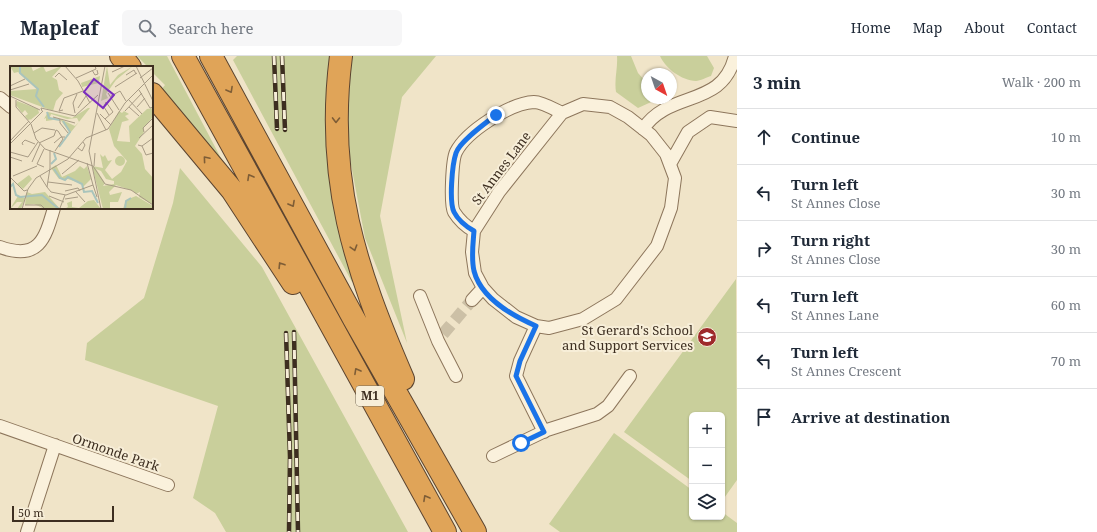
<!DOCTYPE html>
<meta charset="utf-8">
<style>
body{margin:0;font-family:"Noto Serif",serif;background:#f6f6f7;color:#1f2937}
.controls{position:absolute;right:12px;bottom:12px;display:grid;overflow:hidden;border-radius:6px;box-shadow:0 1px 3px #0004}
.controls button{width:36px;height:36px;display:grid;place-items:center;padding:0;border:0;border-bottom:1px solid #e0e1e3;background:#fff;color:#1f2937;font:20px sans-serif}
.compass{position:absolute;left:641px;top:12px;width:36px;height:36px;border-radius:50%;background:#fff;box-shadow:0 1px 3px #0004;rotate:140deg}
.scale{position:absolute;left:12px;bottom:10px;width:102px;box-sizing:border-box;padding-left:4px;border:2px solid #3d2e20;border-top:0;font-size:11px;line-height:14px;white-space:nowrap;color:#3d2e20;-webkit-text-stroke:3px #f7eed8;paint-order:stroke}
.stop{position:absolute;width:12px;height:12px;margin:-9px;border:3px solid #1a73e8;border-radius:50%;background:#fff}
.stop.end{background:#1a73e8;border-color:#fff;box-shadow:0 1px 4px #0008}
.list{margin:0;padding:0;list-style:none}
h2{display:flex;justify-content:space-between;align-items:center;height:52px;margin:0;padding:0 16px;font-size:17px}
h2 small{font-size:13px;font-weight:400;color:#747a83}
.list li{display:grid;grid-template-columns:26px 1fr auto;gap:12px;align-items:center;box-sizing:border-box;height:56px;padding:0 16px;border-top:1px solid #e0e1e3}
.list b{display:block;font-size:15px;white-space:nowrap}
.list p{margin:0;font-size:13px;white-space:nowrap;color:#747a83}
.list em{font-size:13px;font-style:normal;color:#747a83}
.icon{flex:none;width:22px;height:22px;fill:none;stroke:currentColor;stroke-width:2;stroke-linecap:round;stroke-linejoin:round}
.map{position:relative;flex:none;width:737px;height:476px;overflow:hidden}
header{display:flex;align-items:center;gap:24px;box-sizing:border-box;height:56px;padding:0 20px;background:#fff;border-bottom:1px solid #e0e1e3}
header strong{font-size:19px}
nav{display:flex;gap:22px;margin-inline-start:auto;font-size:14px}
.search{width:280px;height:36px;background:#f6f6f7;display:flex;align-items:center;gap:10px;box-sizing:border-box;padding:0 14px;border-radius:6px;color:#747a83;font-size:15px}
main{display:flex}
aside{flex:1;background:#fff}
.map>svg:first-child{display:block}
.green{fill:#c9cf9b}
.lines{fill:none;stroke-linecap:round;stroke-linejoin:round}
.street-tunnel{stroke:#ccc0a6;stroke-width:12;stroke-dasharray:12 6;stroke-linecap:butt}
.street-casing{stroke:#8d765c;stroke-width:14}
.highway-casing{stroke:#5b4430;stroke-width:24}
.street{stroke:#faf1dc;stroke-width:12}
.highway{stroke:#e0a458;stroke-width:22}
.rail-casing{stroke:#3d2e20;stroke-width:4.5}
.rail{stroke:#f7eed8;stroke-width:3;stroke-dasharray:9;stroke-linecap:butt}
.oneway{stroke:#7e5d36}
.route{stroke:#1a73e8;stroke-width:5}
.labels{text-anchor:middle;stroke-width:4;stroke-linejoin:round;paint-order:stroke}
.shield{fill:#f7eed8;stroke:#756857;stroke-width:1}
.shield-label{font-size:12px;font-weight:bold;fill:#3d2e20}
.street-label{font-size:13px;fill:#3d2e20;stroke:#f7eed8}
.poi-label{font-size:13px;fill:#3d2e20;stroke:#f7eed8;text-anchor:end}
.inset-river{fill:none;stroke:#a9c4bc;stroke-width:2}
.inset-road{fill:none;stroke:#a89b85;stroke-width:1}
.view{fill:#7b2cbf;fill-opacity:0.15;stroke:#7b2cbf;stroke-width:2}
.inset-edge{fill:none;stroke:#3d2e20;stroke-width:2}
</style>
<header>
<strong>Mapleaf</strong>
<div class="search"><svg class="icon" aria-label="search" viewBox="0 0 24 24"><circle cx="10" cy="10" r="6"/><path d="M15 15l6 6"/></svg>Search here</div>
<nav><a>Home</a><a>Map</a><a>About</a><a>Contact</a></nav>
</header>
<main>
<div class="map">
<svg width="737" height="476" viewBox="0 0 737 476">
<rect width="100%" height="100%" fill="#f0e4c8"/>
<path class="green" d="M137 0H167L232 123 160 35 165 29 152 16V11H148Z
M237 0H436L402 41 380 160 407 287 365 182 348 93 352 226 233 4Z
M617 0H631L638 17 647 27V42H660L638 52 616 36C614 24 618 12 617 0Z
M660 0H707L714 12 711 20C707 21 700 25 696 25 681 24 666 13 660 0Z
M180 112 262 211 408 476H226L215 457 193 442 218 350 85 304 87 287 144 242 173 147Z
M736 223 737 424 722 445V359H692V425L624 376Z
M614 377 692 434V461H722V456L737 467V476H560L549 468Z"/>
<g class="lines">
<path class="street-tunnel" d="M443 278 472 244"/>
<defs>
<path id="street" d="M0 42 11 51
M583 48 610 51 628 61 651 79 666 98 675 122 671 152 657 190 616 243 583 263 549 272 536 270 516 261 493 243 483 232 475 217 472 196 474 175 499 136 562 57Z
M643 73C670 33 722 53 735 0
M670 108 688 76 710 61 737 65
M474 175C467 171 459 164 454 156 450 149 452 104 456 96 466 76 510 47 534 46 542 46 554 53 562 57
M0 191C39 205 45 183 54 152
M420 240 438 285 456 320
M472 244 483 232
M536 270 520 305 516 320 544 376
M0 370 168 429
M493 400 547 374 597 358 608 350 630 320
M27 476 55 389"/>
<path id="highway" d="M121 0 130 11
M183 0 445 476
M211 0 354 263 475 476
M341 0C325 123 355 212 403 323
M152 38 232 134 293 227"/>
</defs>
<use href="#street" class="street-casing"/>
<use href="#highway" class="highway-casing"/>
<use href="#street" class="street"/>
<use href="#highway" class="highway"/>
<defs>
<path id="rail" d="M274 0 277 73
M282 0 285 74
M294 276 298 476
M286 277 290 401 289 476"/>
</defs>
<use href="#rail" class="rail-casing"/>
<use href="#rail" class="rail"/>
</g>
<defs><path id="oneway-chevron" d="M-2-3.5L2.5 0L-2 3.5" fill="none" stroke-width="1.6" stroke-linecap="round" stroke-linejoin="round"/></defs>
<g class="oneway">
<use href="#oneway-chevron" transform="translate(230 34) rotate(61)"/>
<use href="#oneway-chevron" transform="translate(336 64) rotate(91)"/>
<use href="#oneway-chevron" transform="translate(206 103) rotate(-130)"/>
<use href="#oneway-chevron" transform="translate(250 121) rotate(-119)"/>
<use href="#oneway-chevron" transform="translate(292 148) rotate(61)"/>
<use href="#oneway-chevron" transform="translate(354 192) rotate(73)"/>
<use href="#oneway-chevron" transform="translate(281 209) rotate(-122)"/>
<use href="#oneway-chevron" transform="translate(357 315) rotate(-119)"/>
<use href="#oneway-chevron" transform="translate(426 442) rotate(-119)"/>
</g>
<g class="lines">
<path class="route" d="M496 59C486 67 460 85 456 97 452 109 449 146 454 156 458 164 467 171 474 175 473 188 471 202 474 215 481 242 513 260 536 270L520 305 516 320 544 376 521 387"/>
</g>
<defs>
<symbol id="school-disc" viewBox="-11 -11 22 22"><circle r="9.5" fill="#9e2a2b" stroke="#f7eed8"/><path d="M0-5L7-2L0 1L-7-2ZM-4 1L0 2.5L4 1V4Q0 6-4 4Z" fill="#fff"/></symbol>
</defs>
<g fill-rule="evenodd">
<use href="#school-disc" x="696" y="270" width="22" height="22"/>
</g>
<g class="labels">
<rect class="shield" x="356" y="330" width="28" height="20" rx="3"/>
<g class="shield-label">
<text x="370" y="344">M1</text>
</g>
<g class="street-label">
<text transform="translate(501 112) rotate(-53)" y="5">St Annes Lane</text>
<text transform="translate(116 396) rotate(19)" y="5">Ormonde Park</text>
</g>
<g class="poi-label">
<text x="693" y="279">St Gerard's School<tspan x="693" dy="15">and Support Services</tspan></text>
</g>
</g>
<g transform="translate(10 10)">
<rect width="143" height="143" fill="#f0e4c8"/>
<path d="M0 0H21L23 5 33 0 36 6 52 0 42 11 47 14 49 24 53 27 46 35 43 45 0 29V25L27 23 8 6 4 7ZM97 0 100 19 108 9 123 0 106 14 96 28 98 32 91 35ZM90 10 89 17 72 21 71 17ZM7 35 28 43 29 47 19 55 22 53 18 54 15 50 18 48 15 44 12 47 6 39ZM78 42H80L46 85 60 67 50 53 65 60 69 56 67 52 57 53 41 48 40 51 43 54 36 55V52L34 53 38 46 62 52ZM143 42V51L134 61V66L125 80 132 88 135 103 143 112V139L129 131 130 126 126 128 123 125 106 119 99 126 100 129 112 126 108 136H100V143H93L82 100 93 102 90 88 93 91 95 89 98 95 102 94 95 104 102 113 111 106 117 95 104 80 99 63 109 45 112 47 114 45 119 48 115 50 119 54 112 56 107 75 120 76 119 60 137 43ZM86 103 91 105 96 113 104 115V118L93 120 95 117ZM105 95a5 5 0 1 1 10 0a5 5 0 1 1-10 0ZM46 99 52 111 65 105 70 100 74 103 77 100 81 113 73 121 75 123 73 124 72 118 58 113H49L41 102ZM19 109 22 113 13 123 7 118ZM17 126 22 128 35 126 50 143H35L24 138 15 139 16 130 11 143H7L12 136H7L0 143 8 130 15 132ZM126 130 143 140V143H113L116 134ZM84 134 91 143H54L58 141 57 137 62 135V141L69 142 78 135Z" fill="#c9cf9b" fill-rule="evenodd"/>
<path class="inset-river" d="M10 0V7L28 23 26 30 34 41M37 46 39 52 50 54M49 81 60 66 53 55M41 98 46 93 44 87M44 103 50 112 55 114 58 111 72 118 74 126 82 125 88 137M0 121 3 118 6 129 10 131 32 129 49 143M115 143 116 135 121 132"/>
<path class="inset-road" d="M55 0 68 15 80 37M126 0 143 35M82 4 85 9 88 8 87 4M102 6 115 0M116 9 124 4 126 8M45 11 49 7 57 14M66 12 86 3 85 0M130 12 143 2M0 20 15 13M105 21 127 7M0 24 19 18M129 24 140 42 143 41M98 27 109 44M0 30 30 44M101 30 110 25 116 35M118 33 132 48M6 34V41L21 58 26 73 35 83 83 100 95 118 121 124 143 139M119 41 129 50M127 41 135 32M68 42 76 30M53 44 49 45 54 32 73 25M32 45 31 42 65 50 88 29M115 45 132 27M65 47 63 37 67 28M87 47 96 64M90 48 101 59M43 51 65 57M50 53V57L58 67M95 53 103 46 96 36 94 41 99 49M134 66 133 62 143 52M24 67 32 62 45 64M129 72 143 59M0 75 19 55M29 77 44 70 46 64 48 65 53 73 45 85M44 77 51 71H55M0 78 33 45M13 79 12 77 15 74 25 78M128 79 132 80 143 72M132 80 136 89 143 87M68 82 72 85 75 79 73 76M40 84V102M0 86 18 91 28 76M0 91 12 95M22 96 30 78M84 100 85 87M34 101 27 98 34 83M40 102 37 121 41 126 56 129 83 119 77 97M52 108 69 94M3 110 27 100M30 110 37 121M0 111 14 125 17 124M38 116 62 119M83 119 87 131M55 125 68 122 70 125M66 126 75 136M39 130 54 136M55 133 68 131M15 139H31L35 143M50 142 55 129M12 143 18 123 26 112 58 93 76 72 98 63 115 37 143 9M91 143 79 85 95 0"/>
<path class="view" d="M84 13 104 29 93 42 74 26Z"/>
<rect width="143" height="143" class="inset-edge"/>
</g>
</svg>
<div class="controls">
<button>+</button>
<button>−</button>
<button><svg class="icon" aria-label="layers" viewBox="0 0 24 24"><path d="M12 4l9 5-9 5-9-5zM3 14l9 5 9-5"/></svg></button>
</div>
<svg class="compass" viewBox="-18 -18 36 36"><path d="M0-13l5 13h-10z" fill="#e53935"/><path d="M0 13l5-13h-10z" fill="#747a83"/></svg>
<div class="scale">50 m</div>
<div class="stop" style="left:521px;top:387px"></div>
<div class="stop end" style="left:496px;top:59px"></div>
</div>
<aside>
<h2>3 min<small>Walk · 200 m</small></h2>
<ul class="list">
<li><svg class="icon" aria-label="ahead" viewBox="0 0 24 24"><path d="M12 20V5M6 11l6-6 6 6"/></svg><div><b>Continue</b></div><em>10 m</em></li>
<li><svg class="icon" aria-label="left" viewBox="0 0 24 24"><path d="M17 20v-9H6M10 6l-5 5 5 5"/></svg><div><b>Turn left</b><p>St Annes Close</p></div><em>30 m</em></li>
<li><svg class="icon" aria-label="right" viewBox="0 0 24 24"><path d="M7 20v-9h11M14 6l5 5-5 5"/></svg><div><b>Turn right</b><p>St Annes Close</p></div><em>30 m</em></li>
<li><svg class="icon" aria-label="left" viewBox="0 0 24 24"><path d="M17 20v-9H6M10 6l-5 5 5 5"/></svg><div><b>Turn left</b><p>St Annes Lane</p></div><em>60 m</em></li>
<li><svg class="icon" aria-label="left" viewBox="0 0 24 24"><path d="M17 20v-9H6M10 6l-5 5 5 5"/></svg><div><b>Turn left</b><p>St Annes Crescent</p></div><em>70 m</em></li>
<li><svg class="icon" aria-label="arrive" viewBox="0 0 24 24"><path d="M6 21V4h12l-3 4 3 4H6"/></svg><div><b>Arrive at destination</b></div></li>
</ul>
</aside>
</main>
